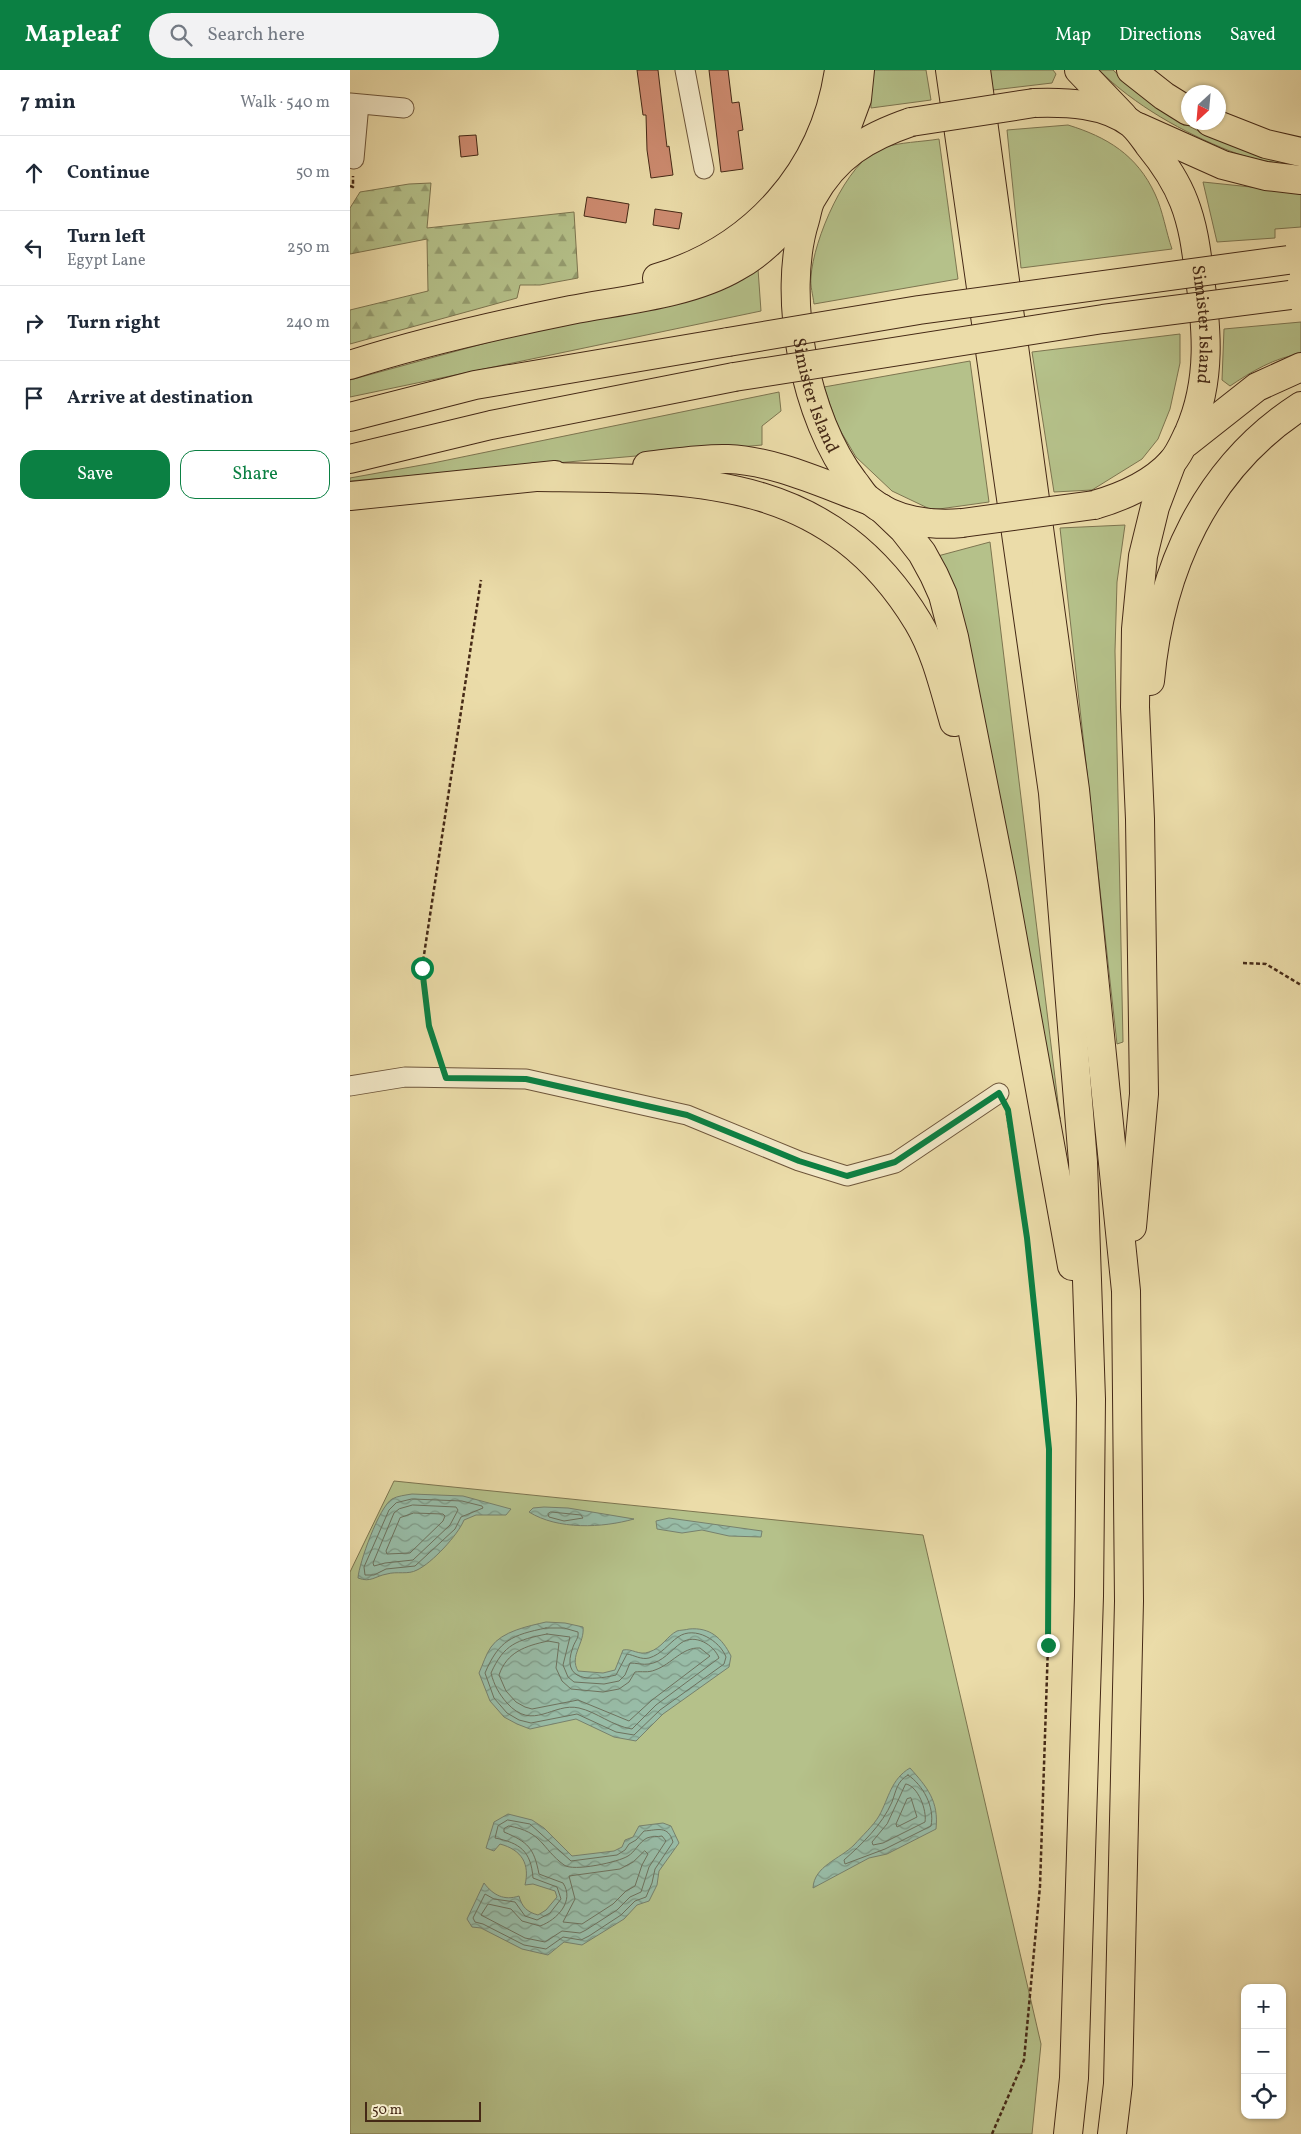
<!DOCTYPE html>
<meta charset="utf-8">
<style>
body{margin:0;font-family:Vollkorn,serif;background:#f2f2f3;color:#1f2937}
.controls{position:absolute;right:15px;bottom:15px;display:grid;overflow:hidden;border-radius:10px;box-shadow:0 1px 4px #0004}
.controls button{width:45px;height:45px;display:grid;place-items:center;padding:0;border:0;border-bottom:1px solid #e0e1e3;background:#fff;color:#1f2937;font:25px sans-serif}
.compass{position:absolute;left:831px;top:15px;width:45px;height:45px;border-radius:50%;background:#fff;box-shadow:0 1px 4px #0004;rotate:206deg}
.scale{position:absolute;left:15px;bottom:12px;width:116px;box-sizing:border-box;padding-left:5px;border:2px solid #452916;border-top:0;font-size:14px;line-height:18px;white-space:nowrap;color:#452916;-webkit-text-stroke:4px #f2e8c7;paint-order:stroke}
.stop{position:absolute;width:15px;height:15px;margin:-11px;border:4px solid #0b8043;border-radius:50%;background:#fff}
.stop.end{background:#0b8043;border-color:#fff;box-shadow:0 1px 5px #0008}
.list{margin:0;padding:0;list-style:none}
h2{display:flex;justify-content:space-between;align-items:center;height:65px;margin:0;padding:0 20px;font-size:21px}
h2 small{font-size:16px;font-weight:400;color:#747a83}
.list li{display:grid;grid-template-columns:32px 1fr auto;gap:15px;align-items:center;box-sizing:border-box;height:75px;padding:0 20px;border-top:1px solid #e0e1e3}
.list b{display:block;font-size:19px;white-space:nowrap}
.list p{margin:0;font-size:16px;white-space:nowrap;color:#747a83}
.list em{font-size:16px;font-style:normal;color:#747a83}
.actions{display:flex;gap:10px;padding:15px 20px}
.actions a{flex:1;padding:11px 0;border:1px solid #0b8043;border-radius:15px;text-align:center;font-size:18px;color:#0b8043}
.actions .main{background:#0b8043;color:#fff}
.icon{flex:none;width:28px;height:28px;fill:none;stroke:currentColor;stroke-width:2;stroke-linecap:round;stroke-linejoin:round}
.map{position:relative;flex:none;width:951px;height:2064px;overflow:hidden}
header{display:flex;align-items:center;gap:30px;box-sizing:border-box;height:70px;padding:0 25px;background:#0b8043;color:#fff}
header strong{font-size:24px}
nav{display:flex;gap:28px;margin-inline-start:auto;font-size:18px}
.search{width:350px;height:45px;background:#f2f2f3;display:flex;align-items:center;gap:12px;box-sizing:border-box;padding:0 18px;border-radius:28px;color:#747a83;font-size:19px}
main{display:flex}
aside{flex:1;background:#fff}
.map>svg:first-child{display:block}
.green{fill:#b5c18a;stroke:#7d7550}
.forest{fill:url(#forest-firs);stroke:#7d7550}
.water{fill:url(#water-waves);stroke:#77816d}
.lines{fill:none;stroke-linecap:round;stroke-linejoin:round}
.shore{stroke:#6e725e;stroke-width:1}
.building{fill:#cd8b70;stroke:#452916}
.minor-casing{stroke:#6e563b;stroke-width:21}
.highway-casing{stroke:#452916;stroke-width:30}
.path{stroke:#452916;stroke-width:2.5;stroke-dasharray:4 2.5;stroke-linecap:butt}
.minor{stroke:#f2e8c7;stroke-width:19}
.highway{stroke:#ebdca9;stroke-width:28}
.highway-bridge-casing{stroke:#452916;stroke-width:30;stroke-linecap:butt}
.highway-bridge{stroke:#ebdca9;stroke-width:28}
.route{stroke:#0b8043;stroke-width:6}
.labels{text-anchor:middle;stroke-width:5;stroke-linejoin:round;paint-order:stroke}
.street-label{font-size:18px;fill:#452916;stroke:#f2e8c7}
</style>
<header>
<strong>Mapleaf</strong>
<div class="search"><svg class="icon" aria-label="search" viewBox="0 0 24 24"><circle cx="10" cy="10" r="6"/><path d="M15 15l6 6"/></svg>Search here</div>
<nav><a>Map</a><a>Directions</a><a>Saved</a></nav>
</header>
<main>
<aside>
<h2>7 min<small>Walk · 540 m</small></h2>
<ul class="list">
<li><svg class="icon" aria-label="ahead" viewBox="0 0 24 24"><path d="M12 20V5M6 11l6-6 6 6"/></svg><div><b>Continue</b></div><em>50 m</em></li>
<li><svg class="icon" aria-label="left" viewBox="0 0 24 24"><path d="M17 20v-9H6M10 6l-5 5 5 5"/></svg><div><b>Turn left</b><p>Egypt Lane</p></div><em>250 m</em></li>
<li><svg class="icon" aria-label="right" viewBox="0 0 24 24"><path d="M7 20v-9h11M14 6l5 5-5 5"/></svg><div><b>Turn right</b></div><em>240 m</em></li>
<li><svg class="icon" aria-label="arrive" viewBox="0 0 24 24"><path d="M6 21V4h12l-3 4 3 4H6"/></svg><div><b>Arrive at destination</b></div></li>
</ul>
<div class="actions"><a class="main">Save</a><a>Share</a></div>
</aside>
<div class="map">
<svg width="951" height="2064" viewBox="0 0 951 2064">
<defs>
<pattern id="forest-firs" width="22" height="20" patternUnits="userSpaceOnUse" patternTransform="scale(1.25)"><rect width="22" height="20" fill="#b5c18a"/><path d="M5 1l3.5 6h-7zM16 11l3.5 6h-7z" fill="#959d70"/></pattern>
<pattern id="water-waves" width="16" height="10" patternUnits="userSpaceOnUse" patternTransform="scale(1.25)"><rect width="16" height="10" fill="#98bca7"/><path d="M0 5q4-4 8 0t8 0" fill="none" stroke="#7e9987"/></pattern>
</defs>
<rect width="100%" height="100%" fill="#ebdca9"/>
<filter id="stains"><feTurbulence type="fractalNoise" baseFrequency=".004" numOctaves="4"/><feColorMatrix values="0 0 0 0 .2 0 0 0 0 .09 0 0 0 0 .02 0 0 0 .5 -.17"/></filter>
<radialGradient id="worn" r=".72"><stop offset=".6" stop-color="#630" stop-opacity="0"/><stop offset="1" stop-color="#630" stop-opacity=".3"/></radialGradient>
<path class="green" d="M521 0H576L581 30 521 38Z
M640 0H703L706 4 702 13 643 20Z
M749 0H763C795 30 831 56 872 71 897 81 925 84 951 91V97C927 93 902 90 880 81 834 63 784 35 749 0Z
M718 55C757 67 787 85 805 124 813 141 816 162 822 179L671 198 657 60Z
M589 69 608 209 464 234C463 225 460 216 461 207 463 171 496 91 532 78 550 72 571 72 589 69Z
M853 112 920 119 951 120V157L925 159V168L867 172Z
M408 199 411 241 0 327V310Z
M951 252V284C925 287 901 302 880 316L872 310 874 259Z
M830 264V293L820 339 808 369 792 389 742 420 704 422 682 282Z
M620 291 639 432 582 440 542 421 506 387 487 355 474 317Z
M429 322 431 341 412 356V375L0 411V408L83 393Z
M775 455 767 512 765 581 773 972 767 974 710 458Z
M640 472 710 1049 593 505 584 487Z
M44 1411 573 1465 691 1974 682 2064H0V1502Z"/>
<path class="forest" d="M81 113 77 158 224 142 228 208 190 215H170L167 228 0 274V240L78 221 77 169 0 184V138L10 122 59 114Z"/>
<path class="water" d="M62 1424 113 1426 161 1439 156 1445H126L114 1450C108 1465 82 1493 67 1500 58 1505 47 1501 37 1504 25 1506 21 1513 8 1508 9 1493 29 1437 42 1429 47 1426 56 1425 62 1424Z
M194 1437 218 1438 284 1449C252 1458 208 1460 179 1442L183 1438Z
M319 1448 412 1461 411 1467 379 1466 352 1460 332 1463 307 1459 306 1451Z
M196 1552 215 1553 233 1557C235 1573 219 1586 228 1601L253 1603 265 1600 273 1580C282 1578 289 1586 299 1582 312 1578 317 1566 327 1561 330 1560 336 1560 339 1559 360 1557 372 1568 381 1586L379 1597 313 1644 286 1671 264 1667 226 1649 180 1659 167 1654 154 1647 140 1631 129 1603C133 1594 136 1584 141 1577 152 1561 179 1556 196 1552Z
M560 1698C577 1717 589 1731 586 1759L537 1784 519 1788 463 1818C464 1796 490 1789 504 1775 512 1766 523 1756 529 1746 539 1728 541 1709 560 1698Z
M158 1744 182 1750 194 1758 222 1786 264 1781 272 1777 275 1770 283 1767 289 1756 313 1753 321 1756 329 1773 309 1801 307 1815 299 1831 287 1835 274 1849 232 1875 214 1872 198 1885 172 1879 131 1858 122 1857 117 1849 134 1813C143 1825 154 1831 169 1826 172 1837 177 1842 188 1845L196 1840 207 1827 205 1821 183 1814 175 1815C180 1794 172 1780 150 1774L144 1781 136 1778 144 1752Z"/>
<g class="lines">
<path class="shore" d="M62 1429 112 1431 132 1436 133 1438 111 1447 105 1459 65 1496 36 1499 24 1505H15L14 1497 39 1440 46 1433Z
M63 1435 106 1437 108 1440 100 1455 63 1490 35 1493 24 1496 23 1493 44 1443 49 1439Z
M201 1442 231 1445 233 1448 214 1451 199 1447 198 1444Z
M64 1443 93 1444 95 1446 93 1451 60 1483 37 1484 36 1481 50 1448Z
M196 1558H214L228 1562C229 1568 225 1571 223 1577 210 1612 241 1611 266 1605L277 1584C284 1585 291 1590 299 1588 312 1584 318 1574 328 1567 345 1555 370 1571 376 1587L374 1594 310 1640 284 1665 266 1662 227 1644 181 1653 169 1650 157 1643 144 1628 135 1603C149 1570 162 1565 196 1558Z
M197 1564 220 1567 213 1595 218 1607 224 1612 254 1614 269 1611 275 1605 280 1593C286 1593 293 1595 299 1594 313 1592 321 1580 331 1573 345 1563 364 1575 369 1588L306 1635 282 1659C262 1656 247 1642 229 1638 203 1632 183 1662 157 1633 149 1624 144 1615 141 1603 154 1574 167 1570 197 1564Z
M198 1571 209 1573 206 1598 212 1611 221 1619 253 1622 269 1619 279 1612 285 1602C292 1601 298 1603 305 1600 322 1594 332 1577 350 1578L360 1586 302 1630 279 1651 228 1630 182 1639 175 1637 166 1632 156 1621 149 1605C157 1582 175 1576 198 1571Z
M558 1705C573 1715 585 1737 581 1756L535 1779 495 1794 494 1790C512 1774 532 1755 542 1732 546 1721 547 1711 558 1705Z
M556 1714C568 1716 577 1740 575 1752L533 1773 523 1775 522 1772 537 1754Z
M561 1728 567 1747 547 1757 546 1754 557 1729Z
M158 1750 180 1754 221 1791 267 1785 275 1780 279 1774 286 1770 294 1761C308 1760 318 1755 323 1772L305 1799 302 1813 296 1827 285 1831 271 1845 239 1866 231 1870 213 1867 196 1879 174 1875 133 1854 125 1852 123 1848 135 1824 144 1829 165 1832 175 1846 187 1850 200 1843 211 1829 207 1817 183 1808C181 1781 170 1773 145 1768L148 1756Z
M159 1756C193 1762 191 1778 214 1795 223 1802 269 1792 278 1786 285 1782 289 1772 297 1768 301 1766 308 1767 312 1766L316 1771 299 1797 291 1822 280 1827 267 1840 236 1860 230 1863 212 1861 195 1872 175 1868 131 1845 138 1834 161 1839 172 1851 190 1856C207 1850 225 1831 213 1813L189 1804C184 1778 178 1772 154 1762V1759Z
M295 1781 298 1784 292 1795 285 1816 276 1821 263 1834 232 1854 213 1852 225 1829 219 1806 270 1799 283 1792Z"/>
</g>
<path class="building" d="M287 0H308L317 77 319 76 323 105 301 108 297 80 296 45H293Z
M359 0H378L382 33 389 32 393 60 388 61 393 99 371 102Z
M126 65 128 85 111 87 109 66Z
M237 127 279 134 276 153 234 146Z
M305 139 332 143 329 159 303 155Z"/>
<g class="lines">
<defs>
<path id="minor" d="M335 0 354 99
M0 33 54 38
M4 89 9 34
M0 1016 55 1007 176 1009 337 1045 449 1091 497 1106 545 1093 649 1023"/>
<g id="highway">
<path d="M600 0 703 723 733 1092 741 1329 739 1526 724 2008 718 2064"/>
<path d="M626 0 725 720 776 1221 779 1531 768 2014 762 2064"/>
<path d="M729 0 773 46"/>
<path d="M781 0 814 26 838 41"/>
<path id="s1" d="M684 33C716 32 755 33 782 54 789 60 794 68 799 75 813 92 826 111 834 132 843 155 846 178 849 202 857 257 862 310 839 362 834 372 830 383 822 392 802 414 772 427 744 435"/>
<path id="s2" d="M561 52C517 67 485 86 462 128 458 134 457 143 455 150 431 226 455 349 504 412 509 418 513 426 519 430 544 451 581 456 612 453"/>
<path d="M860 52 916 74 951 82"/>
<path d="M788 57 873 95 916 106 951 110"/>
<path d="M483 94 507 29 510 0"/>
<path d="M307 208C405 179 474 101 489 0"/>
<path d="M0 295C72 272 147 255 221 240 273 230 340 224 386 197 414 182 435 157 456 134"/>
<path d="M0 347 125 315 378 272"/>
<path d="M836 373 907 317 951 297"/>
<path d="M0 389 141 355 384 307"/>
<path d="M297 396C324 393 351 388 378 389 426 391 473 414 518 430"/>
<path d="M186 407C340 409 477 402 568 552 586 582 594 618 604 652"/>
<path d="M0 426 205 405"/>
<path d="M531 438 554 460 572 483 584 505 593 525 604 567 652 809 722 1196"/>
<path d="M800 611C810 500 855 398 951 336"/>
<path d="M782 1157 794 1024 790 749 785 637 786 559 793 486 805 437 822 392"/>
</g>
</defs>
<use href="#minor" class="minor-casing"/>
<use href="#highway" class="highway-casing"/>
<path class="path" d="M0 116 3 117V106
M893 893 916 894 951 915
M91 992 79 956 72 898 131 510
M642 2064 674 1990 690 1816 698 1575 699 1379 677 1168 656 1038"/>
<use href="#minor" class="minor"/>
<use href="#highway" class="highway"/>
<defs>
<path id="highway-bridge" d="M561 52 684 33
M378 272 569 240 938 190
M384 307 753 249 940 225
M612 453 744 435"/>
</defs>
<use href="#highway-bridge" class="highway-bridge-casing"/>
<use href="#highway-bridge" class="highway-bridge"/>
</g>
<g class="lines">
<path class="route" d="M72 898 79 956 96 1008 176 1009 337 1045 449 1091 497 1106 545 1092 649 1023 658 1040 677 1168 699 1379 698 1575"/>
</g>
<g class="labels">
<g class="street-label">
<text dy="6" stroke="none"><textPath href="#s1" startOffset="321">Simister Island</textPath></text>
<text dy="6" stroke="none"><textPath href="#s2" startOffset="330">Simister Island</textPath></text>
</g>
</g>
<rect width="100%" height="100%" filter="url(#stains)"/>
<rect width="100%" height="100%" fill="url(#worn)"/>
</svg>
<div class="controls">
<button>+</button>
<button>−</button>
<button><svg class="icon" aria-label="locate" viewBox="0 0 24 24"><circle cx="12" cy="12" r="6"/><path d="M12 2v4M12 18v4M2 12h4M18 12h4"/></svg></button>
</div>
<svg class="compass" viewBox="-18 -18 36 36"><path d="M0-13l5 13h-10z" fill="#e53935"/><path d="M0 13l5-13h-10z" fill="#747a83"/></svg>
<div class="scale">50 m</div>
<div class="stop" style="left:72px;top:898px"></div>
<div class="stop end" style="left:698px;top:1575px"></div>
</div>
</main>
